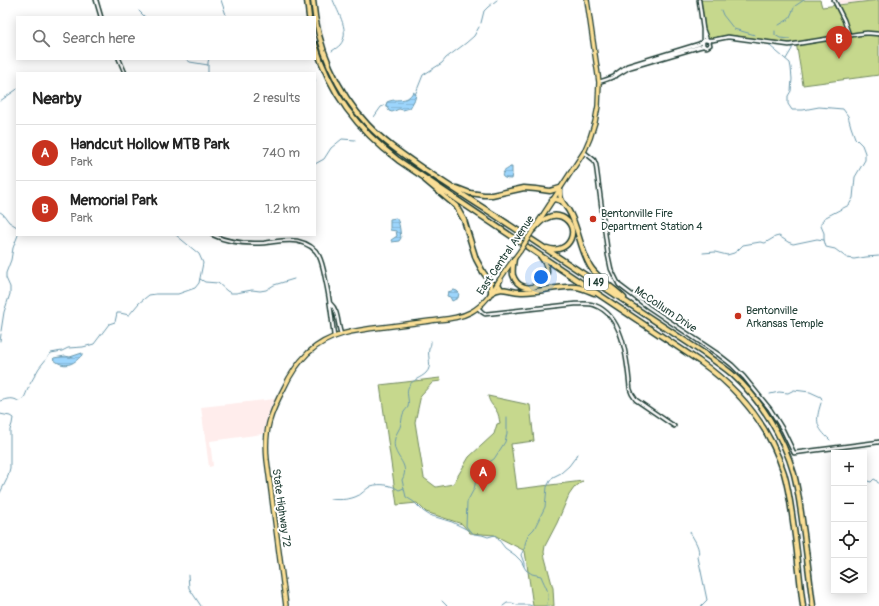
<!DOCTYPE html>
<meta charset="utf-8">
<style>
body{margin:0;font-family:Pangolin,sans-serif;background:#f2f2f2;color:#222}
.controls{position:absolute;right:12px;bottom:12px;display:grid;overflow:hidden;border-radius:0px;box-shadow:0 2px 10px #0003}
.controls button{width:36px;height:36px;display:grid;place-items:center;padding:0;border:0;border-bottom:1px solid #e0e0e0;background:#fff;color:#222;font:20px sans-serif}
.you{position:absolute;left:541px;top:277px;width:14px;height:14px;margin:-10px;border:3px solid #fff;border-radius:50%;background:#1a73e8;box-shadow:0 0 0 6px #1a73e833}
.badge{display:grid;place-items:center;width:26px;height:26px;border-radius:50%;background:#c8321e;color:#fff;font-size:13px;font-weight:700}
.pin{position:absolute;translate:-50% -33px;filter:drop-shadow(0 1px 2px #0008)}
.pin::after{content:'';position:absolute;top:21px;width:14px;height:12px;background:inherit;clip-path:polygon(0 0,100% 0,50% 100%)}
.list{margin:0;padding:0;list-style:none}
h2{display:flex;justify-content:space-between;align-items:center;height:52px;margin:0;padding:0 16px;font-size:17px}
h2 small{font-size:13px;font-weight:400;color:#767676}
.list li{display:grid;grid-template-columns:26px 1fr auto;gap:12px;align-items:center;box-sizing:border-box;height:56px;padding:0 16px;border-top:1px solid #e0e0e0}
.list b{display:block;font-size:15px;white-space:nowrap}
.list p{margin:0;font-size:13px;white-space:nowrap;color:#767676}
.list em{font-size:13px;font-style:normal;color:#767676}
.icon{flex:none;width:22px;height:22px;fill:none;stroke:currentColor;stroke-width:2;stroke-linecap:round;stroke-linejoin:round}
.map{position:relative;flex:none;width:879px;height:606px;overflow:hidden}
.search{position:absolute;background:#fff;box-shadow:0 2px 10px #0003;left:16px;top:16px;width:300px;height:44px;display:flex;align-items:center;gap:10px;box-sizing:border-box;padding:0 14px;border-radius:0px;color:#767676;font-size:15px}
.panel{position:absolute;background:#fff;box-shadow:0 2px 10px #0003;left:16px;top:72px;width:300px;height:164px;border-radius:0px}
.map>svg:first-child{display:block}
.built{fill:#ffedec}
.park{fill:#c6d88d;stroke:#728a60}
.water{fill:url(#water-rules);stroke:#6a98ac}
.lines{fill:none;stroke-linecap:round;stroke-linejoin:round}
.stream{stroke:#6a98ac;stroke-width:1}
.minor-casing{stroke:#1f3d34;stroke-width:5.5}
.major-casing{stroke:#1f3d34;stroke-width:6}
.highway-casing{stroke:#1f3d34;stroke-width:7}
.minor{stroke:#fff;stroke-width:2.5}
.major{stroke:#fbdf96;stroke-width:3.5}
.highway{stroke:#fbdf96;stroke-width:4}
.major-bridge-casing{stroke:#1f3d34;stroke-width:6;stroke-linecap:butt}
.major-bridge{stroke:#fbdf96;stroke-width:3.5}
.poi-dot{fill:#c8321e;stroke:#fff;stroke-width:1.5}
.labels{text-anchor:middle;stroke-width:4;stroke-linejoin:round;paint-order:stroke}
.shield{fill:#fff;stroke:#627771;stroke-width:1}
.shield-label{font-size:10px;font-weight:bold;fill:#1f3d34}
.poi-label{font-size:11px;fill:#1f3d34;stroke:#fff;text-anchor:start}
.street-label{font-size:11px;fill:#1f3d34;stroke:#fff}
</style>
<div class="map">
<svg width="879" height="606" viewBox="0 0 879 606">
<defs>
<pattern id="water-rules" width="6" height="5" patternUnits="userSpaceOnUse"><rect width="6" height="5" fill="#9cd5fc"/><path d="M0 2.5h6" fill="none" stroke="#86b8d9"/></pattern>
</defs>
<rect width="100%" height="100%" fill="#fff"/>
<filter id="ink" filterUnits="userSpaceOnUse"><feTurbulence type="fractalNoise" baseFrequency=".025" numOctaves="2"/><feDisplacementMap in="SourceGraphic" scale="8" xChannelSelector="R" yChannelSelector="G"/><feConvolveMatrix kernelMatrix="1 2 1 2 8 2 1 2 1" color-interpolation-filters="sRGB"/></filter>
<g filter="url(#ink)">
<path class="built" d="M838 0H875L840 4Z
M275 399 269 412 263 434 210 441 213 466 209 467 201 407Z"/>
<path class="park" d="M701 0H820L822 7 879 0V75L803 85 796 42 788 43 729 35 709 39 706 36Z
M440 378 441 381 433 382 421 395 415 422 424 478 436 487 453 484 469 457 494 434 497 424 500 423C499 419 499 414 496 410 492 404 490 404 488 396L530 405 534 441 511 444 517 489 583 481 574 488 569 495 557 523 545 546 544 552 545 558 553 588 554 606H533L525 551 494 535 470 533 462 524 426 512 417 503 397 505 380 385Z"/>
<path class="water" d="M413 92 416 94 415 99 410 108 403 110 399 109 392 112 389 111 386 105 387 102C398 97 406 104 413 92Z
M510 167H512V174L511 179C507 179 500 178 503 173 504 170 509 169 510 167Z
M396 218C400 222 400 232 401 238L399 241 392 242 391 240 397 236 396 231 390 230V219Z
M454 290 457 291 459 293 458 298 452 301 450 297 447 296 448 292Z
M82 353V355C73 365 64 369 53 359L54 358 65 356 70 357Z"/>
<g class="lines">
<path class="stream" d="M221 0 226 15 225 17
M795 6 804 0
M721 10 723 15 734 29 755 35
M139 11 145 17
M481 23 484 11 488 7 497 0
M779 25 789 19 794 8
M775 31V35L780 38 790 39 791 40
M770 46 790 63 791 68 792 79 791 91 788 96V104L792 110H803L819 107 843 109 848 116 851 127 855 138 862 145 865 153V160L855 177 853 198 849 205 824 218 821 224V226L824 233V240L826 247 835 249 847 258 854 259 866 257 879 256
M332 51C335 49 338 47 340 45 351 32 338 13 333 0
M186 59 190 62 208 65
M786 59 792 49V47
M208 73V62L209 59
M315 81V80
M415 95 423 75 442 63 446 58 466 43 474 36 479 27
M0 101 16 90 17 89
M374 117 381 107 386 105
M315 164 324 159 331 148 342 139 355 140
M0 212 3 214 9 222 17 227
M703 253 715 252 727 255 734 253 738 250 743 245 760 242 765 243 775 237 779 236 788 242 793 244 817 239 824 240
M200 279 205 282 218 283 227 291 231 293H236L252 290 260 291 266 290 274 285 294 279
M1 331 4 312 10 294V287L6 278V273L11 260 13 248 18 235
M0 341 1 334
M431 341C431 346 430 346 429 349 427 357 433 366 426 373 421 378 412 380 409 386 405 392 410 400 408 407 407 409 405 410 404 412 402 415 402 420 401 424 400 429 396 433 395 438 390 457 412 462 402 480L406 497 414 502 423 511 429 515 452 522 470 531 474 534 482 535 488 537 495 535 505 548 515 555 521 561 526 570 532 574 541 576C545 587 552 593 546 606
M30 384 39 368 51 353 62 351 68 348 83 347 94 344 109 324 115 322 117 313H120L129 315 139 303 149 295 156 294H178L195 288 199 283 203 263 199 254 182 240 176 235
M770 394 779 392 788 393 794 390 810 392 821 397 822 400
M0 401C6 399 13 397 18 401 26 400 25 393 29 387
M821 403C815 422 816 427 830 440
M0 414 10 416 13 418 12 424 10 430V468L7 479 0 493
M864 480 871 482 874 479 876 480 878 483H879
M330 499C338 500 347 500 355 497 362 495 365 489 371 486 380 483 392 485 399 490L404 488
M469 530 466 526 467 502 474 489 476 480 483 466 494 459 505 442 507 433V417
M690 532C694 540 701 548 698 557L707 600 701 606
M524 566V563L521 555 525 547V544L528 535 534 529 545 507 547 487 550 481 553 477 561 473 569 466 578 454
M188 575 189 588 201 606
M442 601 447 606
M503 606 507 603H512L517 605H529L532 606"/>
<defs>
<path id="minor" d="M96 0 101 17
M699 0 703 29V41
M834 0 844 20 849 35
M703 29 707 40
M708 40H713L728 37 789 45 858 34 867 33 879 34
M119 59 125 73
M616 76V74L627 66 699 44 705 40 709 41 710 45 707 47H705L703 45V41
M599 82C605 80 612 78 617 75 622 72 626 69 631 67L699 47 703 46
M584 152 594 160 596 165 608 255 611 269 619 285 648 307 718 354 732 365 744 377 770 409 783 430 794 453 879 442
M213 235C229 243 246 244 264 243 275 242 286 239 297 241 306 243 315 248 319 256 323 264 324 273 326 282 330 300 332 318 334 337
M330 303C339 311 337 323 341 334
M478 308 482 312 485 314 575 304C581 304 588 303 594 305 625 316 627 362 630 389L632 394 636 400 674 426"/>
<path id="major" d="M537 224 584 152 590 138 595 122 598 106 599 82 587 0
M286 606 267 460C264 430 270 414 284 388 290 375 298 363 308 353 329 333 357 330 384 327 399 325 415 323 430 321 444 319 458 319 471 312 486 304 493 290 502 276 508 267 514 259 520 251"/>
<path id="highway" d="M307 0 309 17
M313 0C317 46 336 91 368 125 385 143 405 156 425 170 448 185 472 201 496 216 566 262 636 308 705 354 714 361 724 367 732 374 761 400 783 436 794 474 799 493 801 514 804 534 807 558 810 582 813 606
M315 44C330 93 357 129 398 160L538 254 699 361C739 389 769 425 784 473 790 494 792 515 795 536 798 559 800 583 803 606
M425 180 456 206 464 220 476 259 483 272 491 283V293
M454 188H457L470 193 484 195H492L524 188 536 189 550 191 560 188C559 204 565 202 571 215 579 231 582 256 592 269 601 281 614 288 624 298
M552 200C555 198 558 200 561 201
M533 230C537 226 541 220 547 218 552 215 557 215 562 217 582 227 570 256 547 248
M514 259C513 265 512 270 513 275 521 301 562 282 541 257
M500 280 498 284 501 289
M491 293C503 285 508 292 521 292 540 293 558 285 576 287 583 288 589 291 594 293"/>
</defs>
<use href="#minor" class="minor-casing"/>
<use href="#major" class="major-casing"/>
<use href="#highway" class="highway-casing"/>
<use href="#minor" class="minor"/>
<use href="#major" class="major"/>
<use href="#highway" class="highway"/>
<defs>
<path id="major-bridge" d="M520 251 533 230"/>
</defs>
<use href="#major-bridge" class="major-bridge-casing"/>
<use href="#major-bridge" class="major-bridge"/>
</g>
</g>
<g class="poi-dot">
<circle cx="593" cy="219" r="4"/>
<circle cx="738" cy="316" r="4"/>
</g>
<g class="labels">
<rect class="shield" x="584" y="274" width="24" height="16" rx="3"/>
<g class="shield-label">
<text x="596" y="286">I 49</text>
</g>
<g class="poi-label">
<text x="601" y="217">Bentonville Fire<tspan x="601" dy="13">Department Station 4</tspan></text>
<text x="746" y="314">Bentonville<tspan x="746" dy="13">Arkansas Temple</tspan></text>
</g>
<g class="street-label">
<text transform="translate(505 255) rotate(-56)" y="4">East Central Avenue</text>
<text transform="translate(666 309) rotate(34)" y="4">McCollum Drive</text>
<text transform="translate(282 508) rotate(82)" y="4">State Highway 72</text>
</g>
</g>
</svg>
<div class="controls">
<button>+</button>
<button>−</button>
<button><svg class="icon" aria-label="locate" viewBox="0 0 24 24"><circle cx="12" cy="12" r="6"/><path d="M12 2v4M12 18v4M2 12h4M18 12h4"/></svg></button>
<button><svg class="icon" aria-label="layers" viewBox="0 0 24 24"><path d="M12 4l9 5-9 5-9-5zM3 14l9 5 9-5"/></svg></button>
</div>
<div class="you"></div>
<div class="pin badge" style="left:483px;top:492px">A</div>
<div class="pin badge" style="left:839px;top:59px">B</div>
<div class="search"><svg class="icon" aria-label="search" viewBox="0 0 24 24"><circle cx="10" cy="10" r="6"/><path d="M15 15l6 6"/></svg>Search here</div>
<section class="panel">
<h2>Nearby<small>2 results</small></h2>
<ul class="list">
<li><span class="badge">A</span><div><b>Handcut Hollow MTB Park</b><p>Park</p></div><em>740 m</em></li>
<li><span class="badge">B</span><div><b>Memorial Park</b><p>Park</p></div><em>1.2 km</em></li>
</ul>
</section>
</div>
